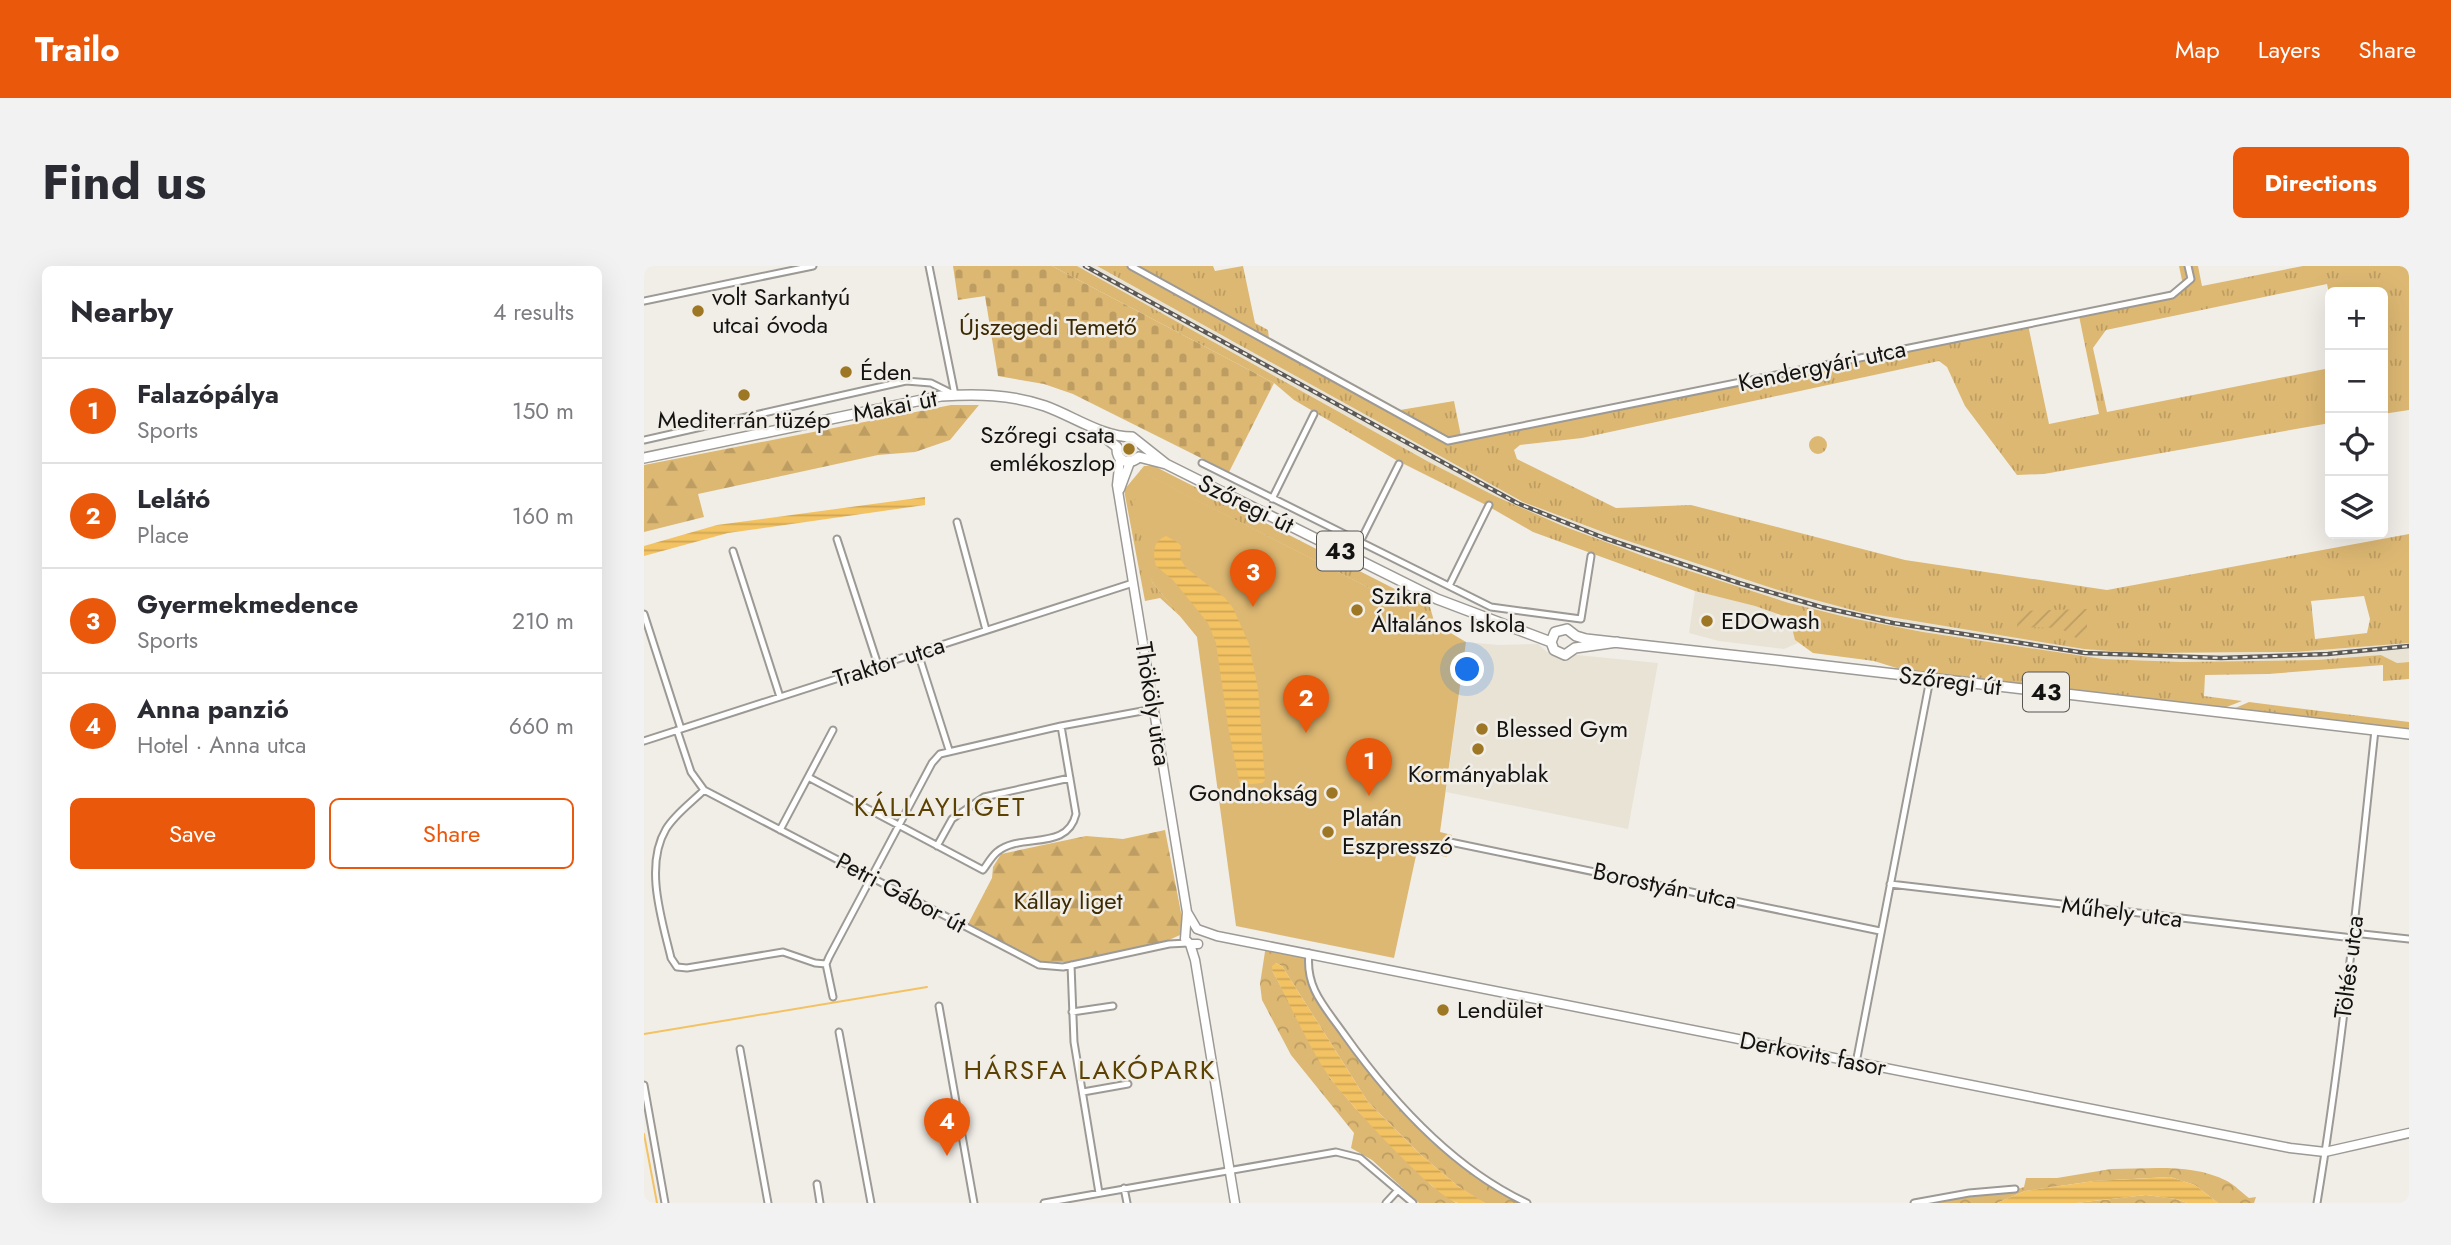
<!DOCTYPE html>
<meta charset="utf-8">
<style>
body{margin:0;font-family:Jost,sans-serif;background:#f2f2f3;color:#2b2b33}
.controls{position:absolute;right:21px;top:21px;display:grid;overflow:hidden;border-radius:10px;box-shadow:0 7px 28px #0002}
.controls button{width:63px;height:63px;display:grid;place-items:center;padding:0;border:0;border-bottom:2px solid #e1e1e2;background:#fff;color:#2b2b33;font:35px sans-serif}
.you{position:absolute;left:824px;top:404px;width:24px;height:24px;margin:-18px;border:5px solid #fff;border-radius:50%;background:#1a73e8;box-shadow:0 0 0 10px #1a73e833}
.badge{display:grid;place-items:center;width:46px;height:46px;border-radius:50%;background:#ea580c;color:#fff;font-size:23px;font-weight:700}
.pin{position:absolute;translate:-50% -58px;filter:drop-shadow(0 2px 4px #0008)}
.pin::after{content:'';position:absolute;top:37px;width:24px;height:21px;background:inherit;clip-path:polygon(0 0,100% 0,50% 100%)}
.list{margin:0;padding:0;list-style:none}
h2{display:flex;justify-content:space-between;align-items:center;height:91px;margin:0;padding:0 28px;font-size:30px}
h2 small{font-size:23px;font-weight:400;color:#7c7c81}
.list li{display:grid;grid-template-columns:46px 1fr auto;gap:21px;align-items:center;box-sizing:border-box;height:105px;padding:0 28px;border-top:2px solid #e1e1e2}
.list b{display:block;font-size:26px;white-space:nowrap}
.list p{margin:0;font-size:23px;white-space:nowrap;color:#7c7c81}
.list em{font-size:23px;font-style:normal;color:#7c7c81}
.actions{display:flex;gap:14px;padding:21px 28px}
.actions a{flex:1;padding:16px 0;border:2px solid #ea580c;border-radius:10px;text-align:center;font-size:24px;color:#ea580c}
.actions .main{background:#ea580c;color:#fff}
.icon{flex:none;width:38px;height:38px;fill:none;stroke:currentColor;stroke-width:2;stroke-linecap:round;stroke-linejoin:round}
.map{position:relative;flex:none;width:1765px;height:937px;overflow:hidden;border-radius:10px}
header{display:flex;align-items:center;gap:42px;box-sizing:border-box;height:98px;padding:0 35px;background:#ea580c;color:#fff}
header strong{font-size:33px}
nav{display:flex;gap:38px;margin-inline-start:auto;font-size:24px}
.intro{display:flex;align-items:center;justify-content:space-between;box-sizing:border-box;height:168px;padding:0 42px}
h1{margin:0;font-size:49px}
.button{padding:18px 32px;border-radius:10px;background:#ea580c;color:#fff;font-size:24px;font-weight:700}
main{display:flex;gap:42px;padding:0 42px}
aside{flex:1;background:#fff;border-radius:10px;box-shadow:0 7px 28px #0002}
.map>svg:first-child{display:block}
.built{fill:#e9e3d6}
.grass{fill:url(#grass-tufts);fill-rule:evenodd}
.forest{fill:url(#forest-firs)}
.cemetery{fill:url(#cemetery-stones)}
.park{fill:url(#park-crowns)}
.garden{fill:url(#garden-furrows)}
.pitch{fill:#ddb873}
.water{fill:url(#water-rules)}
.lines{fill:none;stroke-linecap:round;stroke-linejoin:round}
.stream{stroke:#f3c263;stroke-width:2}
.street-casing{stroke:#9d9a95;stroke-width:9}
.secondary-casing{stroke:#9d9a95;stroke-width:11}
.primary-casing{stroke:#9d9a95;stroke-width:12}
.street{stroke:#fff;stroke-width:5}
.secondary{stroke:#fff;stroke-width:8}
.primary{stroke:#fff;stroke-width:9}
.rail-casing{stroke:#5b5957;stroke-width:4.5}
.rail{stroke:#f1eee8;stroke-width:2;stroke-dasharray:5;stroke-linecap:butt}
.poi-dot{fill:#9e7724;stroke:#f1eee8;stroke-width:2.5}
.labels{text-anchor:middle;stroke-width:5;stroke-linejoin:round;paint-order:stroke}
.shield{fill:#f1eee8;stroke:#565552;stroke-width:2}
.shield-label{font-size:23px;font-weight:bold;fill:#141312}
.poi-label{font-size:24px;fill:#141312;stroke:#f1eee8;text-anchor:start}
.park-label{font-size:24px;fill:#3c2900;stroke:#f1eee8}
.street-label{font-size:24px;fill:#141312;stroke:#f1eee8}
.neighbourhood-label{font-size:26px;letter-spacing:2px;fill:#5b4102;stroke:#f1eee8}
</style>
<header>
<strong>Trailo</strong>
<nav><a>Map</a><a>Layers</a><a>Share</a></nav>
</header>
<div class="intro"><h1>Find us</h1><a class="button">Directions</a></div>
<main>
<aside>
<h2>Nearby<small>4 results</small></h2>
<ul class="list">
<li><span class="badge">1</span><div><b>Falazópálya</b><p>Sports</p></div><em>150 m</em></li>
<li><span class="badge">2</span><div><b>Lelátó</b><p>Place</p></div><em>160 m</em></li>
<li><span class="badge">3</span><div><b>Gyermekmedence</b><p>Sports</p></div><em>210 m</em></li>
<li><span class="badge">4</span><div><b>Anna panzió</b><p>Hotel · Anna utca</p></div><em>660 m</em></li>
</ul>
<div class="actions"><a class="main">Save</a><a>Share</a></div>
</aside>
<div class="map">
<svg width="1765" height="937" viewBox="0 0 1765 937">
<defs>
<pattern id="grass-tufts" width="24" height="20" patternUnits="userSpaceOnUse" patternTransform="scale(1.75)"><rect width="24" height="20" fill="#ddb873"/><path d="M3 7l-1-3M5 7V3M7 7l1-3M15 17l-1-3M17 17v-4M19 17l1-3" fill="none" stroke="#bd9d62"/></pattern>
<pattern id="forest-firs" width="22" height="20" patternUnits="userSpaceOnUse" patternTransform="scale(1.75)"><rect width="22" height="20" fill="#ddb873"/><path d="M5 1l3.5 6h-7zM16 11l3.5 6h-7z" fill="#bd9d62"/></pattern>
<pattern id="cemetery-stones" width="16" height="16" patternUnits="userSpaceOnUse" patternTransform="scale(1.75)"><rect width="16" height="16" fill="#ddb873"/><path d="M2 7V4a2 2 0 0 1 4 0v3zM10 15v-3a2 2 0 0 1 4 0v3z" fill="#bd9d62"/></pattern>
<pattern id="park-crowns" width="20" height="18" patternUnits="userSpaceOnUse" patternTransform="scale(1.75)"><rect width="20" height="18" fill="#ddb873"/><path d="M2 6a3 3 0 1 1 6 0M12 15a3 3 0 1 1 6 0" fill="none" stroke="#bd9d62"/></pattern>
<pattern id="garden-furrows" width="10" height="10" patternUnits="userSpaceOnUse" patternTransform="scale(1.75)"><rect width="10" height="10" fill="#ddb873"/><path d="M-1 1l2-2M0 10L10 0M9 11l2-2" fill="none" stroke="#bd9d62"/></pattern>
<pattern id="water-rules" width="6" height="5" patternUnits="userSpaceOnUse" patternTransform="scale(1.75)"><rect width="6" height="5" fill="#f3c263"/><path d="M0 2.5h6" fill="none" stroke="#cfa655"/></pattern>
</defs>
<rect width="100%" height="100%" fill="#f1eee8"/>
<path class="built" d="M433 0H453L879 236 975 272 1216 346 1544 388 1651 386 1765 377V396L1753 397 1737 389 1672 394 1537 396 1459 393 1279 366 1202 351 1145 337 1002 291 919 260 851 230 785 196Z
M1051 325 1111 340 1152 354 1151 374 1154 377 1140 383 1075 375 1045 367Z
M822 376 855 379 894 378 903 386 1014 397 984 563 802 526Z"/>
<path class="grass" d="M408 0H433L785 196 851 230 919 260 1002 291 1145 337 1202 351 1279 366 1459 393 1537 396 1672 394 1737 389 1753 397 1765 396V413L1739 415V399L1624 408 1561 409 1560 430 1598 435 1580 442 1259 404 1230 395 1169 387 1151 374 1149 366 1151 354 1111 340 1051 325 889 266 842 239 752 194 650 134 630 117Z
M453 0H569L571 5 599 0 611 57 624 64 625 73 756 144 810 135 817 170 1383 54 1405 158 1455 148 1434 45 1521 28 1539 19 1535 0H1554L1558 20 1659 0H1765V144L1739 148V26H1686V32L1683 18 1462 64 1449 82 1463 146 1686 102V157L1400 208 1373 209 1321 140 1303 101 1295 95 938 172 876 179 870 184 873 193 972 242 1047 239 1261 294 1463 324 1765 268V377L1651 386 1492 387 1440 383 1216 346 1134 324 975 272 879 236ZM1720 330 1726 353 1723 367 1671 373 1667 335Z
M1165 179a9 9 0 1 1 18 0a9 9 0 1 1-18 0Z
M500 200H510L786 341 790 355 501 208 508 316 537 351 516 332 501 335 480 224Z
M1605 436 1765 456V463L1589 443Z"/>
<path class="forest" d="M307 139H335L306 174 271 186 234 189 54 228 60 251 0 266V199Z
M521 564 540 662 536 669 523 675 424 696H398L324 658 348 612 349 601 357 588 442 570 479 573Z"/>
<path class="cemetery" d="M309 0H408L630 117 585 206 429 128 400 118 354 110 341 30 314 34Z"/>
<path class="park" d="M622 679 665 687V713L703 771 764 848 829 905 883 937H841L835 934 815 921 777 889 724 836 638 700 632 697 628 704 686 812 711 842 788 920 812 937H775L728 894 707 882 710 867 647 789 618 734 616 718Z
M1467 903C1505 903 1548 897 1583 915 1591 919 1598 927 1605 932L1612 931 1610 937H1574L1551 919 1526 911 1450 915 1381 925 1353 937H1270L1374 923 1380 921 1382 912H1413Z
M1502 929 1532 933 1543 937H1432Z"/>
<path class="garden" d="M1443 343V371L1432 372 1416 362 1373 361 1374 345Z"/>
<path class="pitch" d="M500 207 794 357 795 356 801 359 800 363 822 376 796 566 808 569 803 591 773 585 750 692 592 660 553 371 508 316 490 237Z"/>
<path class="water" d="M281 231V239L84 267 0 290V280L73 259Z
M522 270 533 276 537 280 536 292 542 302 581 332 589 342 605 378 614 423 621 514 618 517 596 519 585 466 572 377 564 357 529 314 512 300C509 287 508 276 522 270Z
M632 697 638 700 724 836 777 889 815 921 841 937C832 937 822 937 814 937 791 932 703 835 687 813 664 781 647 739 628 704V700Z
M1526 911 1551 919 1574 937H1543L1532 933 1502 929 1432 937H1353L1381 925 1450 915Z"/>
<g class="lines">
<path class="stream" d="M0 768 283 721
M0 868 13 937"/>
<defs>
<path id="street" d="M285 0 311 129
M487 0 804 175 1528 29 1547 13 1544 0
M0 35 169 0
M0 174 262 115 287 117 309 128
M558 197 847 341 937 353 947 290
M628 233 670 148
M313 256 342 364
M193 273 234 399
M716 276 755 198
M89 285 136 431
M805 320 845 239
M0 348 37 463
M274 387 305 484
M33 464 47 506 60 524 395 699 419 701 525 678 544 677
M0 475 489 317
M164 511 339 604C343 599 347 591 353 586 377 566 423 586 432 548L417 460
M60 524C48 536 31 548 22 563 0 600 18 654 27 692L33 701 43 702 139 686 171 697 182 698
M136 564 189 464
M806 576 1236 665
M293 580 308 553 340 531 426 512
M1246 618 1709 672
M1709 667 1765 673
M665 687C661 722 681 741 700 768 747 834 808 902 883 937
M427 699 430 776 455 927
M189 731 182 698 185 691 288 497 296 488 417 460 509 443
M295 740 330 937
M428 746 469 740
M195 766 227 937
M96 783 124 937
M1212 797 1286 413
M0 819 21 937
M439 826 484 818
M173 918 176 937
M480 922 483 937
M400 937 692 886 716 892 769 937
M742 937 754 924
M1270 937 1325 927 1371 923
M1673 937C1699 780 1714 622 1731 464"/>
<path id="secondary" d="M476 193 473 219 543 646 541 673 546 678H554
M476 223 486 196
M543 646 553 663 573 670 1646 882 1681 886 1765 867
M546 678 551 694 591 937"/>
<path id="primary" d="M454 166 473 181C472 195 484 200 495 191L522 198 793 333 907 376
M0 192 297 130C332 128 366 128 401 140 429 150 458 171 488 171L522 198
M973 376 931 382 921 389 910 384 907 376 911 366 923 363 932 370 942 373 1140 395 1765 468"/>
</defs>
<use href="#street" class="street-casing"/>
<use href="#secondary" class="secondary-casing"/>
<use href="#primary" class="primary-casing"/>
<use href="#street" class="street"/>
<use href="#secondary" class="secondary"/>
<use href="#primary" class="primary"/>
<defs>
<path id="rail" d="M441 0 873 237 960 272 1095 317 1177 341 1249 357 1441 387 1577 392 1684 388 1765 380"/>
</defs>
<use href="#rail" class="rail-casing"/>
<use href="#rail" class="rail"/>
</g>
<g class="poi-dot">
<circle cx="54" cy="45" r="7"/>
<circle cx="202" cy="106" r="7"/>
<circle cx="100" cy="129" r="7"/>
<circle cx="485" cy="183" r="7"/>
<circle cx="713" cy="344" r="7"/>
<circle cx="1063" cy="355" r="7"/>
<circle cx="838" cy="463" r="7"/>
<circle cx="834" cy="483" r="7"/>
<circle cx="688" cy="527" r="7"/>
<circle cx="684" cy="566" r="7"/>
<circle cx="799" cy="744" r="7"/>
</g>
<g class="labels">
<g class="shield">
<rect x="673" y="265.5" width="46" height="39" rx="5"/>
<rect x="1379" y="406.5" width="46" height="39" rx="5"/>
</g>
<g class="shield-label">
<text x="696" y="293">43</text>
<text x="1402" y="434">43</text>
</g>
<g class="poi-label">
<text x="68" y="39">volt Sarkantyú<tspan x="68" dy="28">utcai óvoda</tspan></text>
<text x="216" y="114">Éden</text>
<text x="100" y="162" text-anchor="middle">Mediterrán tüzép</text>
<text x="471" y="177" text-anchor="end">Szőregi csata<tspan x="471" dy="28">emlékoszlop</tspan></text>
<text x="727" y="338">Szikra<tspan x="727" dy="28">Általános Iskola</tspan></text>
<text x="1077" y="363">EDOwash</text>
<text x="852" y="471">Blessed Gym</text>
<text x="834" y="516" text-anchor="middle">Kormányablak</text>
<text x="674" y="535" text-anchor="end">Gondnokság</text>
<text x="698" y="560">Platán<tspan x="698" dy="28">Eszpresszó</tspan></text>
<text x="813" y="752">Lendület</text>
</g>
<g class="park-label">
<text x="404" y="69">Újszegedi Temető</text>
<text x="424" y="643">Kállay liget</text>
</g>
<g class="street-label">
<text transform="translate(1178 100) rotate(-12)" y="8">Kendergyári utca</text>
<text transform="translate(251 140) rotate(-11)" y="8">Makai út</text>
<text transform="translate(602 238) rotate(26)" y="8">Szőregi út</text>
<text transform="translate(245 396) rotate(-18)" y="8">Traktor utca</text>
<text transform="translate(1306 415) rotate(7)" y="8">Szőregi út</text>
<text transform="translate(509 438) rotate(81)" y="8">Thököly utca</text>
<text transform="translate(1021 620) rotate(12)" y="8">Borostyán utca</text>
<text transform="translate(257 627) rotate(28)" y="8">Petri Gábor út</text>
<text transform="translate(1478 646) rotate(7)" y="8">Műhely utca</text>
<text transform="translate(1705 701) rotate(-83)" y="8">Töltés utca</text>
<text transform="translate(1169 788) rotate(11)" y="8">Derkovits fasor</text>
</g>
<g class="neighbourhood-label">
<text x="296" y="550">KÁLLAYLIGET</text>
<text x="446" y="813">HÁRSFA LAKÓPARK</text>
</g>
</g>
</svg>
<div class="controls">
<button>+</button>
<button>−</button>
<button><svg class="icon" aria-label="locate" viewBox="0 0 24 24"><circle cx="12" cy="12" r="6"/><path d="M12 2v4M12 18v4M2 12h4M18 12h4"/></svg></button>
<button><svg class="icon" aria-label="layers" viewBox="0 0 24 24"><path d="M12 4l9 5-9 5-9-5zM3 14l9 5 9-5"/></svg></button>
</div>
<div class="you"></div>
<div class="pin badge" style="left:725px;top:530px">1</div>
<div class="pin badge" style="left:662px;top:467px">2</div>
<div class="pin badge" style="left:609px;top:341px">3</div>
<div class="pin badge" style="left:303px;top:890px">4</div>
</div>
</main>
